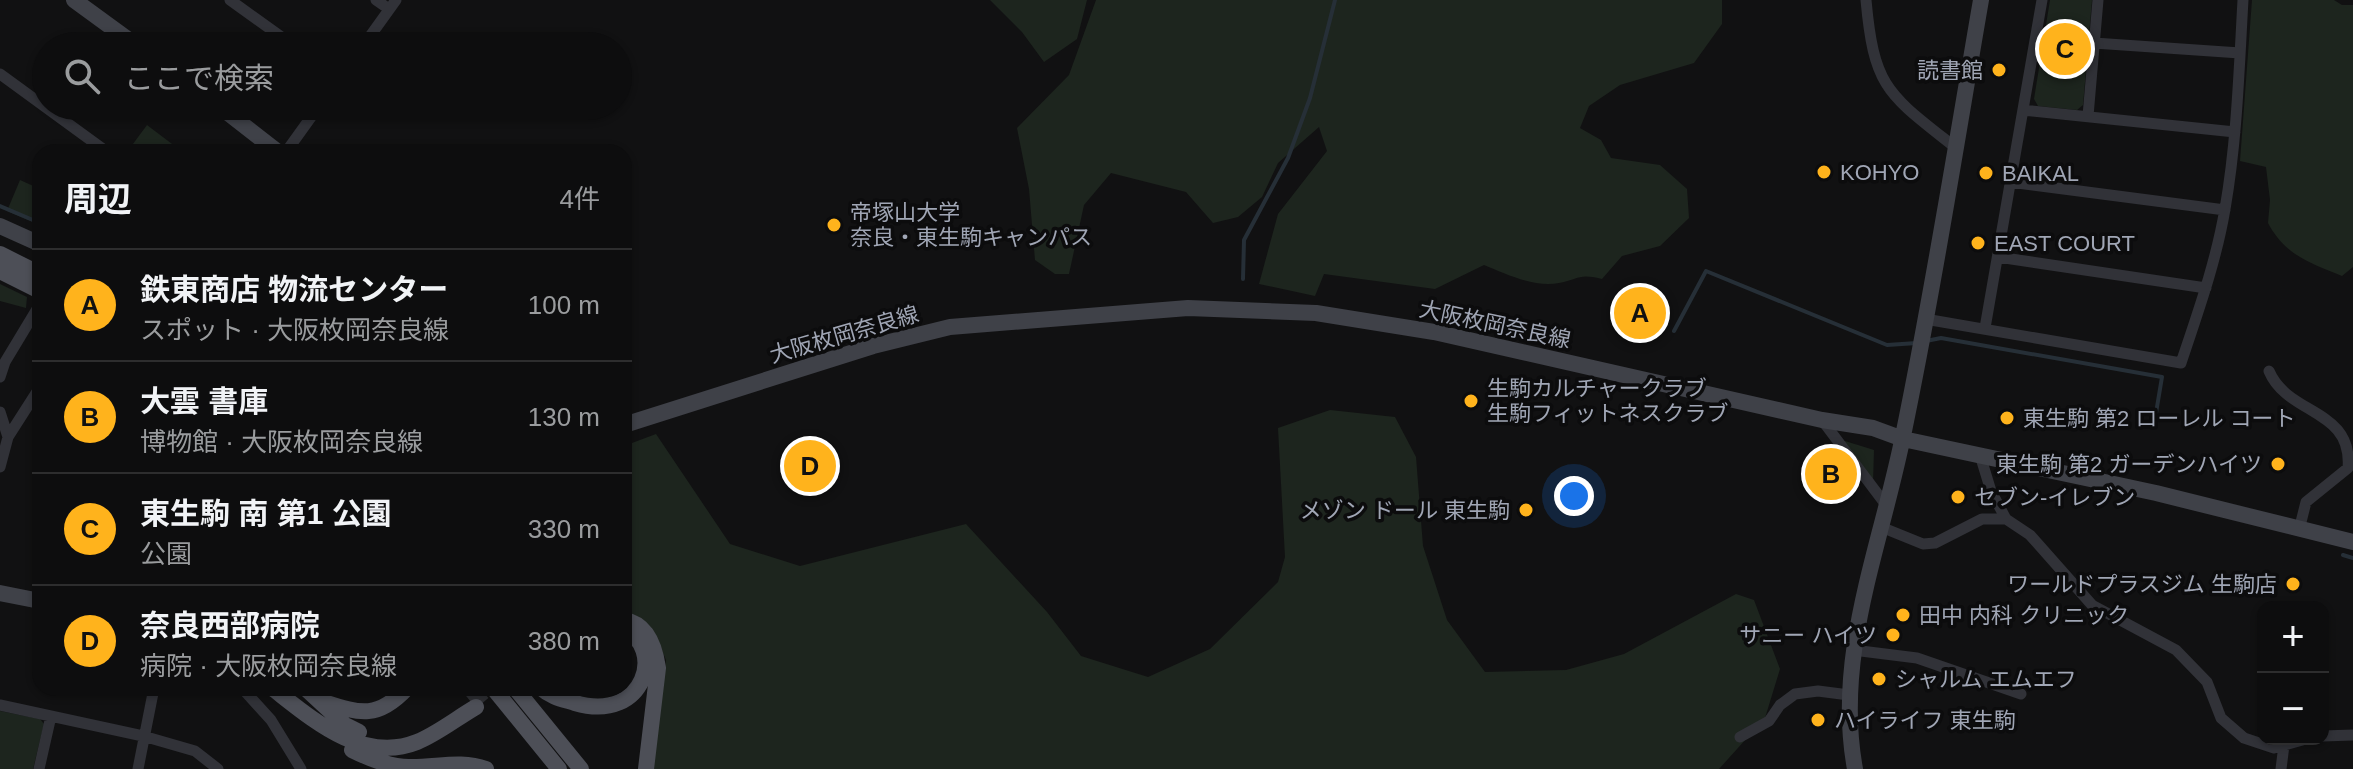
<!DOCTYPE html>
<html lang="ja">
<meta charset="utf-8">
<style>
body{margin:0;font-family:Helvetica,"Noto Sans JP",sans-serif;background:#1b1b1c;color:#f1f3f6}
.controls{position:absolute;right:24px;bottom:24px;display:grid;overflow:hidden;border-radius:16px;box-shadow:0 2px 6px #0004}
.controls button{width:72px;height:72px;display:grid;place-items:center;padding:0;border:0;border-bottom:2px solid #2d2d2e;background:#0d0d0e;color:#f1f3f6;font:40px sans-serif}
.you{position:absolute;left:1574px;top:496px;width:28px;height:28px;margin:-20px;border:6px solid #fff;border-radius:50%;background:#1a73e8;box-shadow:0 0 0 12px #1a73e833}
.badge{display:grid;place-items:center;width:52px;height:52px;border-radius:50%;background:#ffb31c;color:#111;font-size:26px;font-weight:700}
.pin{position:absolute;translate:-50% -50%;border:4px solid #fff;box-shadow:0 2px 8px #0006}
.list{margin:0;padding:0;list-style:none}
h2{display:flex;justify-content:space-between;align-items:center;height:104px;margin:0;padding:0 32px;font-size:34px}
h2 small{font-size:26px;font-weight:400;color:#9a9c9e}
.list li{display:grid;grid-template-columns:52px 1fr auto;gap:24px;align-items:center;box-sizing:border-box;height:112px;padding:0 32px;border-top:2px solid #2d2d2e}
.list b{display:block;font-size:30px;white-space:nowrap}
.list p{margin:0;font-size:26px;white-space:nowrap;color:#9a9c9e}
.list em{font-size:26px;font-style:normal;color:#9a9c9e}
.icon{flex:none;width:44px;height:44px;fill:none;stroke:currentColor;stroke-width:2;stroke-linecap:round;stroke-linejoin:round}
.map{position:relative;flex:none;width:2353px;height:769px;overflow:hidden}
.search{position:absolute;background:#0d0d0e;box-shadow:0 2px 6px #0004;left:32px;top:32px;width:600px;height:88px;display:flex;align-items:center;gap:20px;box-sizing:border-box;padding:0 28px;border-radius:44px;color:#9a9c9e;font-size:30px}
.panel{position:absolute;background:#0d0d0e;box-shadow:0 2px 6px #0004;left:32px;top:144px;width:600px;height:552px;border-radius:24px}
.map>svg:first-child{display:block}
.green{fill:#1d251e}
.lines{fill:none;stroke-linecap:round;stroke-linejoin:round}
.stream{stroke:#262f37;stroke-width:4}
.primary-tunnel{stroke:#2e2f33;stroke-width:16;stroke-dasharray:16 8;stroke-linecap:butt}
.street{stroke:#313238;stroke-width:11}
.secondary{stroke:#3f4148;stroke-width:16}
.primary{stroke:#4d4f57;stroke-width:16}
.poi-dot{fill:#ffb31c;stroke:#0c0c0d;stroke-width:3}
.labels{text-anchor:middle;stroke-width:7;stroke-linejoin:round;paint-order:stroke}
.poi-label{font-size:22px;fill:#a0a6b5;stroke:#0c0c0d;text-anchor:start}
.street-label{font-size:22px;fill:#a0a6b5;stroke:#0c0c0d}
</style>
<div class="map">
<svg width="2353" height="769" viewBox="0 0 2353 769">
<rect width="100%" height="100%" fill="#111112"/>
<path class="green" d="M990 0H1087L1077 39 1044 62 1022 32Z
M1096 0H1722V24L1694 63 1620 85 1589 106 1580 128 1601 140 1611 158 1660 165 1687 189 1689 218 1660 246 1622 256 1602 279C1578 273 1580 279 1559 283 1535 288 1506 274 1484 265L1435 289 1324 274 1315 296 1259 284 1278 214 1327 151 1319 127 1278 163 1262 197 1238 217 1213 223 1186 192 1111 173 1084 205 1069 274H1055L1035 260 1029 189 1017 128 1069 75Z
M2050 0H2092L2083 105 2077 110 2038 106 2034 99Z
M2252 0H2334L2342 5H2353V267L2342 276C2310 263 2285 255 2268 223L2270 200 2266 167 2240 161Z
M147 125 180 150 178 152H127Z
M20 180 40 189V225L7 211Z
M0 284 27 297 26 308 0 301Z
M1330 410 1395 417 1416 457 1423 546 1447 620 1485 672 1566 670 1624 654 1736 594 1754 600 1780 669 1765 718 1719 769H652L666 660 654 632 624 616V446L656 434 730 544 800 566 966 524 1047 612 1081 656 1148 677 1210 649 1278 582 1285 557 1278 428Z
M1845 441 1874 450 1873 483 1844 443Z
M0 711 40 719 44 724 33 769H0Z"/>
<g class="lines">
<path class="stream" d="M0 206 40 223
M1243 279 1244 240 1288 158 1310 98 1335 0
M1674 331 1706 271 1887 345 1917 343
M1926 341 1941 338 2162 377 2154 425
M2343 555 2353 558"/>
<path class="primary-tunnel" d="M471 702 488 688"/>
<path class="street" d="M230 0 294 46
M376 0 389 9
M1866 0C1874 89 1888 94 1956 148
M2094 43 2240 53
M363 46 396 0
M0 74 107 152
M2023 110 2235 132
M2088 116 2098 0
M286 152 319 106
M2010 182 2225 210
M1998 257 2206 288
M1925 319 2181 363C2198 312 2216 262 2225 209 2237 140 2239 70 2243 0
M1985 328 2042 0
M2269 371C2288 416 2353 408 2348 468L2306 502 2299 530
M0 377 5 362 40 304
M0 412 8 437
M1822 420 1886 505
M1980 455 1991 491 2006 519 2030 535 2092 605 2176 650 2207 682 2221 718 2244 738 2274 748 2306 739
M0 467 8 437 40 387
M1881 527 1923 544 1935 543 1982 519H2006
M1853 650 1917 658 2021 694
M242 688 271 720 301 769
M0 705 143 736 195 751 218 769
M2323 736 2353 735
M1740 737 1769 721 1780 705 1795 694 1818 691 1849 695
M39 769 51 716
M138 769 154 688
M2281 769 2284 745"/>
<path class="secondary" d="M74 0 137 46
M219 106 278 152
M0 226 40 244
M624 425 873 346 950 327 1188 308 1316 313 1434 332 1822 420 1873 428 1903 439 2156 493 2353 542
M0 593 40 601
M1855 769C1834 655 1881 546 1903 436 1933 291 1956 145 1981 0"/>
<path class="primary" d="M0 254 40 274
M0 271 40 291
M624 620C647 624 655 647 658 668L646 769
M272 688C312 719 362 764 417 742 437 734 457 718 476 707
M305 688 345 725 359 732
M493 688 559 769
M515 688 581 769
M541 688C551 697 562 699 575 703 648 724 664 644 624 631
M324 702C361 714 378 719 407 688
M352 750C370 759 392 768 412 767 439 767 461 760 486 769"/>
</g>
<g class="poi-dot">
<circle cx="1999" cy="70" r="8"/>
<circle cx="1824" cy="172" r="8"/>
<circle cx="1986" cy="173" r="8"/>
<circle cx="834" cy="225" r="8"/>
<circle cx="1978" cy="243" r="8"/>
<circle cx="1471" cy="401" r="8"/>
<circle cx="2007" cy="418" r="8"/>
<circle cx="2278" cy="464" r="8"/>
<circle cx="1958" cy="497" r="8"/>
<circle cx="1526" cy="510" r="8"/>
<circle cx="2293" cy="584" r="8"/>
<circle cx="1903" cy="615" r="8"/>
<circle cx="1893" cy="635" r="8"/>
<circle cx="1879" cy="679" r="8"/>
<circle cx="1818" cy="720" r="8"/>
</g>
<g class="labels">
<g class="poi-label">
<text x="1983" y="78" text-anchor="end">読書館</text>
<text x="1840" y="180">KOHYO</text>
<text x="2002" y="181">BAIKAL</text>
<text x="850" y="220">帝塚山大学<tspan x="850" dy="25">奈良・東生駒キャンパス</tspan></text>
<text x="1994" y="251">EAST COURT</text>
<text x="1487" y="396">生駒カルチャークラブ<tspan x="1487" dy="25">生駒フィットネスクラブ</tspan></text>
<text x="2023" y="426">東生駒 第2 ローレル コート</text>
<text x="2262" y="472" text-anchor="end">東生駒 第2 ガーデンハイツ</text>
<text x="1974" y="505">セブン-イレブン</text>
<text x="1510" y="518" text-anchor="end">メゾン ドール 東生駒</text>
<text x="2277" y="592" text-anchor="end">ワールドプラスジム 生駒店</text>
<text x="1919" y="623">田中 内科 クリニック</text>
<text x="1877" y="643" text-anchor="end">サニー ハイツ</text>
<text x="1895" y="687">シャルム エムエフ</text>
<text x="1834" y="728">ハイライフ 東生駒</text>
</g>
<g class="street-label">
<text transform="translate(1495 324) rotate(12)" y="8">大阪枚岡奈良線</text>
<text transform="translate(844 334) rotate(-16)" y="8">大阪枚岡奈良線</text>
</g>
</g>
</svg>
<div class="controls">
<button>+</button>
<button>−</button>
</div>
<div class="you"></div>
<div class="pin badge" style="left:1640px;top:313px">A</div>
<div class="pin badge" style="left:1831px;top:474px">B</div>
<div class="pin badge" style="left:2065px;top:49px">C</div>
<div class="pin badge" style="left:810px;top:466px">D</div>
<div class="search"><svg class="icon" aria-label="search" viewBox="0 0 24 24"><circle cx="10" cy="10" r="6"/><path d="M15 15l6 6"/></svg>ここで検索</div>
<section class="panel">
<h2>周辺<small>4件</small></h2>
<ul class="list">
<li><span class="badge">A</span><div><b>鉄東商店 物流センター</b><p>スポット · 大阪枚岡奈良線</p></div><em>100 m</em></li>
<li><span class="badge">B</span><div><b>大雲 書庫</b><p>博物館 · 大阪枚岡奈良線</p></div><em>130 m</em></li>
<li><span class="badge">C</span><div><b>東生駒 南 第1 公園</b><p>公園</p></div><em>330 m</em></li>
<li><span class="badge">D</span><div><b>奈良西部病院</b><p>病院 · 大阪枚岡奈良線</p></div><em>380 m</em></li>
</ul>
</section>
</div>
